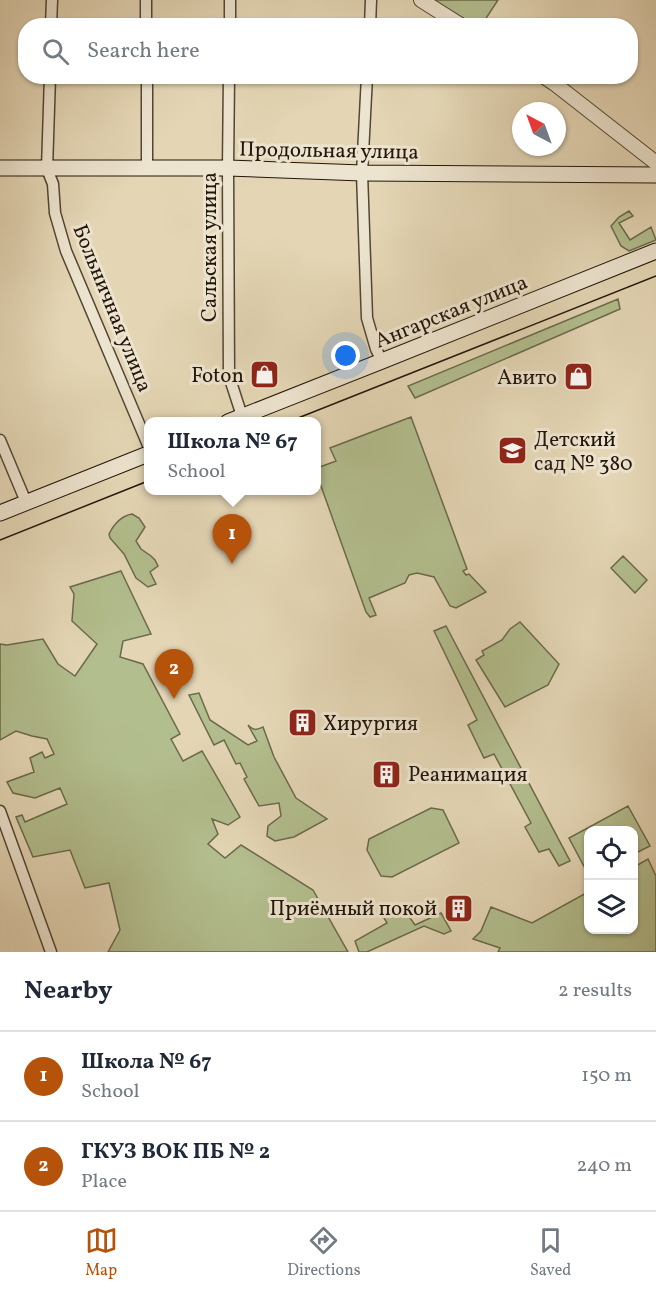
<!DOCTYPE html>
<meta charset="utf-8">
<style>
body{margin:0;font-family:Vollkorn,serif;background:#f2f2f3;color:#1f2937}
.controls{position:absolute;right:18px;bottom:18px;display:grid;overflow:hidden;border-radius:12px;box-shadow:0 2px 4px #0004}
.controls button{width:54px;height:54px;display:grid;place-items:center;padding:0;border:0;border-bottom:2px solid #e0e1e3;background:#fff;color:#1f2937;font:30px sans-serif}
.compass{position:absolute;left:512px;top:102px;width:54px;height:54px;border-radius:50%;background:#fff;box-shadow:0 2px 4px #0004;rotate:319deg}
.you{position:absolute;left:346px;top:356px;width:21px;height:21px;margin:-15px;border:4px solid #fff;border-radius:50%;background:#1a73e8;box-shadow:0 0 0 9px #1a73e833}
.badge{display:grid;place-items:center;width:39px;height:39px;border-radius:50%;background:#b45309;color:#fff;font-size:20px;font-weight:700}
.pin{position:absolute;translate:-50% -50px;filter:drop-shadow(0 2px 3px #0008)}
.pin::after{content:'';position:absolute;top:32px;width:21px;height:18px;background:inherit;clip-path:polygon(0 0,100% 0,50% 100%)}
.popup{position:absolute;left:144px;top:417px;width:177px;height:78px;box-sizing:border-box;display:grid;place-content:center;border-radius:12px;background:#fff;filter:drop-shadow(0 2px 4px #0005);font-size:20px;white-space:nowrap;color:#747a83}
.popup b{font-size:22px;color:#1f2937}
.popup::after{content:'';position:absolute;left:50%;top:100%;margin-left:-12px;border:12px solid transparent;border-top-color:#fff}
.list{margin:0;padding:0;list-style:none}
h2{display:flex;justify-content:space-between;align-items:center;height:78px;margin:0;padding:0 24px;font-size:26px}
h2 small{font-size:20px;font-weight:400;color:#747a83}
.list li{display:grid;grid-template-columns:39px 1fr auto;gap:18px;align-items:center;box-sizing:border-box;height:90px;padding:0 24px;border-top:2px solid #e0e1e3}
.list b{display:block;font-size:22px;white-space:nowrap}
.list p{margin:0;font-size:20px;white-space:nowrap;color:#747a83}
.list em{font-size:20px;font-style:normal;color:#747a83}
.icon{flex:none;width:33px;height:33px;fill:none;stroke:currentColor;stroke-width:2;stroke-linecap:round;stroke-linejoin:round}
.map{position:relative;flex:none;width:656px;height:952px;overflow:hidden}
.search{position:absolute;background:#fff;box-shadow:0 2px 4px #0004;left:18px;right:18px;top:18px;height:66px;display:flex;align-items:center;gap:15px;box-sizing:border-box;padding:0 21px;border-radius:24px;color:#747a83;font-size:22px}
.sheet{height:258px;background:#fff}
nav{display:flex;justify-content:space-around;align-items:center;box-sizing:border-box;height:84px;border-top:2px solid #e0e1e3;background:#fff;font-size:16px;color:#747a83}
nav a{display:grid;justify-items:center;gap:3px}
nav .on{color:#b45309}
.map>svg:first-child{display:block}
.green{fill:#b3be8e;stroke:#6a6a4c;stroke-width:1.5}
.lines{fill:none;stroke-linecap:round;stroke-linejoin:round}
.minor-casing{stroke:#524635;stroke-width:13}
.tertiary-casing{stroke:#524635;stroke-width:16}
.secondary-casing{stroke:#22160a;stroke-width:17}
.minor{stroke:#ede4cf;stroke-width:10}
.tertiary{stroke:#ede4cf;stroke-width:14}
.secondary{stroke:#ede4cf;stroke-width:15}
.tram{stroke:#22160a;stroke-width:1.5}
.labels{text-anchor:middle;stroke-width:6;stroke-linejoin:round;paint-order:stroke}
.street-label{font-size:21px;fill:#22160a;stroke:#ede4cf}
.poi-label{font-size:21px;fill:#22160a;stroke:#ede4cf;text-anchor:end}
</style>
<div class="map">
<svg width="656" height="952" viewBox="0 0 656 952">
<rect width="100%" height="100%" fill="#e4d6b5"/>
<filter id="stains"><feTurbulence type="fractalNoise" baseFrequency=".00333" numOctaves="4"/><feColorMatrix values="0 0 0 0 .2 0 0 0 0 .09 0 0 0 0 .02 0 0 0 .5 -.17"/></filter>
<radialGradient id="worn" r=".72"><stop offset=".6" stop-color="#630" stop-opacity="0"/><stop offset="1" stop-color="#630" stop-opacity=".3"/></radialGradient>
<path class="green" d="M432 0H498L481 26 475 25Z
M629 211 633 216 619 223 630 240 651 227 656 240 629 251 621 246 611 226 619 217Z
M618 299 620 309 415 398 408 386Z
M411 417 467 569 463 571 466 575 469 574 486 592 456 608 450 606 434 577 417 573 409 575 405 583 369 598 376 615 370 617 366 612 316 472 317 468 336 461 330 448Z
M132 514 139 518 145 527 136 541 141 549 151 556 155 560 158 566 150 572 156 584 148 587 136 578 124 554 110 538 109 534C114 524 121 516 132 514Z
M623 556 647 580 635 593 611 568Z
M121 571 151 634 123 641 120 657 143 664 180 734 171 739 183 761 202 751 240 817 228 825 212 819 218 834 208 844 225 858 241 845 313 890 348 952H108L120 930 109 883 85 888 70 850 33 857 16 817 22 815 25 822 67 804 60 788 35 798 13 793 7 782 34 772 30 758 42 752 45 758 54 754 47 739 32 736 16 731 0 740V644L7 645 43 639 58 664 75 676 97 644 72 621 74 594 70 587Z
M520 622 559 664 548 685 505 707 476 660 484 655 482 651 502 640 510 629Z
M446 626 570 861 559 866 549 849 539 852 525 827 531 823 494 754 484 758 468 725 477 720 434 631Z
M199 693 210 720 248 745 257 741 248 725C254 731 256 730 263 727L274 757 296 798 327 819 294 837 275 841 267 836 268 826 281 816 279 803 259 806 244 779 247 777 240 763 236 764 224 740 214 745 189 695Z
M628 806 650 846 634 854V830H588V874L569 838Z
M431 808 443 810 459 843 392 877 381 876 367 850 369 839Z
M648 859 656 876V952H498L500 948 473 939 481 931 491 907 532 923 588 892V930H634V867Z
M395 904 408 915 415 925 441 913 451 931 444 934 424 926 367 952H359L355 941 387 923 380 911Z"/>
<g class="lines">
<defs>
<path id="minor" d="M146 0V26
M51 26 52 0
M230 26V0
M370 26 371 0
M50 76 47 169 53 184 55 213 66 251 148 445
M147 76V169
M229 76 228 168 229 376 242 416
M367 76 362 173 367 318 376 349 382 361
M0 440 26 502
M0 811 51 952"/>
<path id="tertiary" d="M421 0 462 26
M543 76 555 84 656 163"/>
<path id="secondary" d="M0 168H228L362 173 656 175
M228 422 382 361 656 251
M0 513 148 454"/>
</defs>
<use href="#minor" class="minor-casing"/>
<use href="#tertiary" class="tertiary-casing"/>
<use href="#secondary" class="secondary-casing"/>
<use href="#minor" class="minor"/>
<use href="#tertiary" class="tertiary"/>
<use href="#secondary" class="secondary"/>
<path class="tram" d="M288 422 656 276
M0 540 148 481"/>
</g>
<defs>
<symbol id="shop-square" viewBox="-11 -11 22 22"><rect x="-9" y="-9" width="18" height="18" rx="4" fill="#8f2418" stroke="#ede4cf"/><path d="M-5-2.5h2.3a2.7 3.5 0 0 1 5.4 0H5L5.5 6h-11ZM-1.5-2.5h3a1.5 2.3 0 0 0-3 0Z" fill="#fff"/></symbol>
<symbol id="school-square" viewBox="-11 -11 22 22"><rect x="-9" y="-9" width="18" height="18" rx="4" fill="#8f2418" stroke="#ede4cf"/><path d="M0-5L7-2L0 1L-7-2ZM-4 1L0 2.5L4 1V4Q0 6-4 4Z" fill="#fff"/></symbol>
<symbol id="building-square" viewBox="-11 -11 22 22"><rect x="-9" y="-9" width="18" height="18" rx="4" fill="#8f2418" stroke="#ede4cf"/><path d="M-4-6H4V6H1V3H-1V6H-4ZM-2.5-4.3h1.7v1.8h-1.7ZM.8-4.3h1.7v1.8H.8ZM-2.5-1h1.7V.8h-1.7ZM.8-1h1.7V.8H.8Z" fill="#fff"/></symbol>
</defs>
<g fill-rule="evenodd">
<use href="#shop-square" x="248" y="358" width="33" height="33"/>
<use href="#shop-square" x="562" y="360" width="33" height="33"/>
<use href="#school-square" x="496" y="434" width="33" height="33"/>
<use href="#building-square" x="286" y="706" width="33" height="33"/>
<use href="#building-square" x="370" y="758" width="33" height="33"/>
<use href="#building-square" x="442" y="892" width="33" height="33"/>
</g>
<g class="labels">
<g class="street-label">
<text transform="translate(329 150) rotate(1)" y="7">Продольная улица</text>
<text transform="translate(209 247) rotate(-90)" y="7">Сальская улица</text>
<text transform="translate(113 308) rotate(68)" y="7">Больничная улица</text>
<text transform="translate(451 311) rotate(-22)" y="7">Ангарская улица</text>
</g>
<g class="poi-label">
<text x="244" y="382">Foton</text>
<text x="557" y="384">Авито</text>
<text x="534" y="446" text-anchor="start">Детский<tspan x="534" dy="24">сад № 380</tspan></text>
<text x="323" y="730" text-anchor="start">Хирургия</text>
<text x="408" y="781" text-anchor="start">Реанимация</text>
<text x="437" y="915">Приёмный покой</text>
</g>
</g>
<rect width="100%" height="100%" filter="url(#stains)"/>
<rect width="100%" height="100%" fill="url(#worn)"/>
</svg>
<div class="controls">
<button><svg class="icon" aria-label="locate" viewBox="0 0 24 24"><circle cx="12" cy="12" r="6"/><path d="M12 2v4M12 18v4M2 12h4M18 12h4"/></svg></button>
<button><svg class="icon" aria-label="layers" viewBox="0 0 24 24"><path d="M12 4l9 5-9 5-9-5zM3 14l9 5 9-5"/></svg></button>
</div>
<svg class="compass" viewBox="-18 -18 36 36"><path d="M0-13l5 13h-10z" fill="#e53935"/><path d="M0 13l5-13h-10z" fill="#747a83"/></svg>
<div class="you"></div>
<div class="pin badge" style="left:232px;top:564px">1</div>
<div class="popup"><b>Школа № 67</b>School</div>
<div class="pin badge" style="left:174px;top:699px">2</div>
<div class="search"><svg class="icon" aria-label="search" viewBox="0 0 24 24"><circle cx="10" cy="10" r="6"/><path d="M15 15l6 6"/></svg>Search here</div>
</div>
<section class="sheet">
<h2>Nearby<small>2 results</small></h2>
<ul class="list">
<li><span class="badge">1</span><div><b>Школа № 67</b><p>School</p></div><em>150 m</em></li>
<li><span class="badge">2</span><div><b>ГКУЗ ВОК ПБ № 2</b><p>Place</p></div><em>240 m</em></li>
</ul>
</section>
<nav>
<a class="on"><svg class="icon" aria-label="map" viewBox="0 0 24 24"><path d="M3 6l6-2 6 2 6-2v14l-6 2-6-2-6 2zM9 4v14M15 6v14"/></svg>Map</a>
<a><svg class="icon" aria-label="directions" viewBox="0 0 24 24"><path d="M12 3l9 9-9 9-9-9zM9 14v-3h6M13 9l2 2-2 2"/></svg>Directions</a>
<a><svg class="icon" aria-label="saved" viewBox="0 0 24 24"><path d="M7 4h10v16l-5-4-5 4z"/></svg>Saved</a>
</nav>
